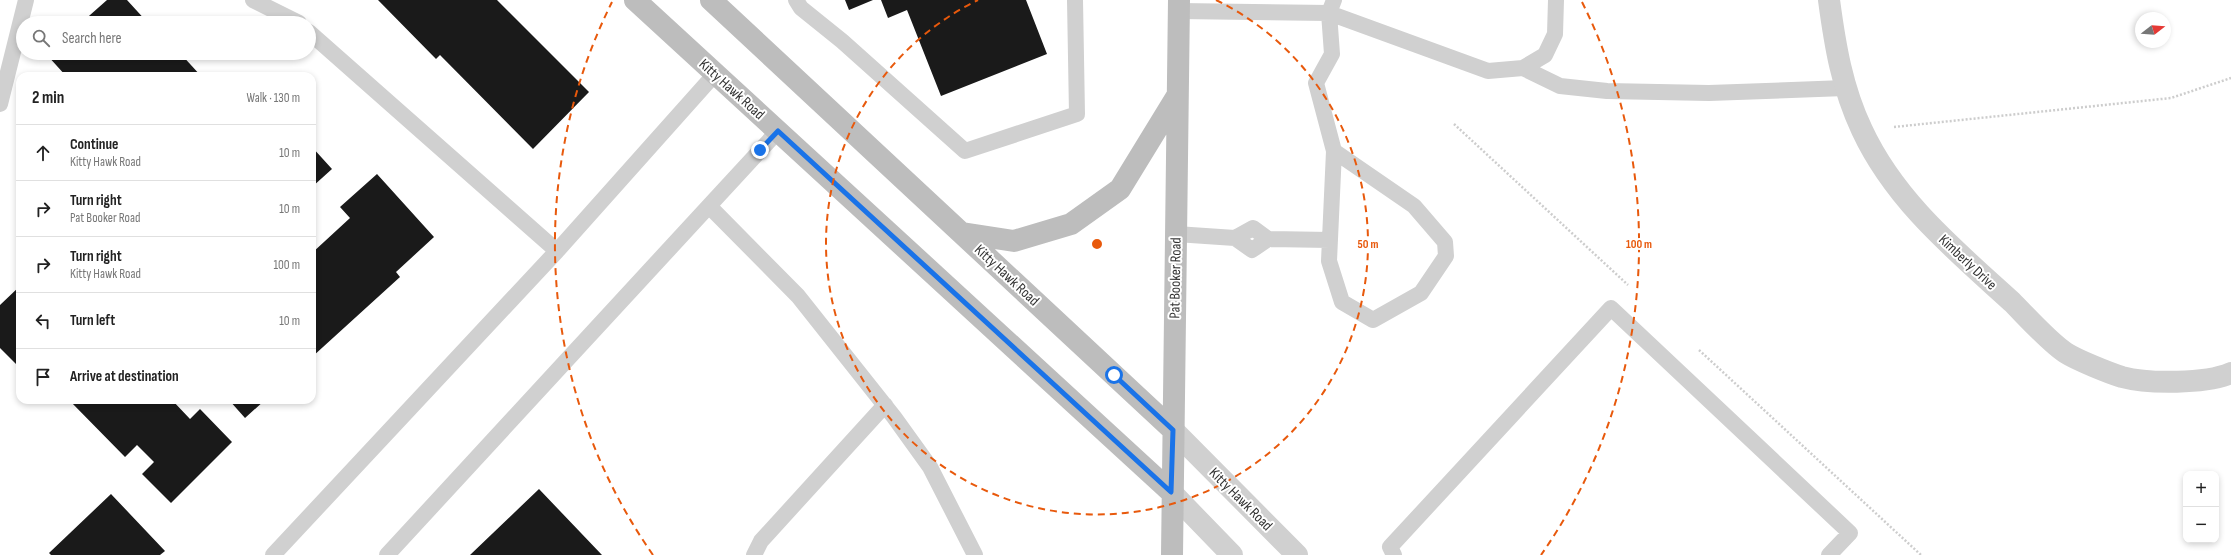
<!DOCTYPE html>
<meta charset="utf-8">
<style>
body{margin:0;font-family:"Sofia Sans Condensed",sans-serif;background:#f2f2f2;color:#222}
.controls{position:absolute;right:12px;bottom:12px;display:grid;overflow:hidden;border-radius:8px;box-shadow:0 2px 6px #0003}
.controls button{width:36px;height:36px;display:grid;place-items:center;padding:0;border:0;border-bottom:1px solid #e0e0e0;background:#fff;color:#222;font:20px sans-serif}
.compass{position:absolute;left:2135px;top:12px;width:36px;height:36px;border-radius:50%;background:#fff;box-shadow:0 2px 6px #0003;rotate:73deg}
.stop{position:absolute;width:12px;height:12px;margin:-9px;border:3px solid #1a73e8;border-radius:50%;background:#fff}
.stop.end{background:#1a73e8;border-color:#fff;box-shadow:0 1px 4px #0008}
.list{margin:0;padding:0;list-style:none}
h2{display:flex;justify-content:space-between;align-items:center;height:52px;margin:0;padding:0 16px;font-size:17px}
h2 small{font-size:13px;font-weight:400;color:#767676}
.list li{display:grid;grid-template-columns:26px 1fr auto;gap:12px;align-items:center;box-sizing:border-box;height:56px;padding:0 16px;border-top:1px solid #e0e0e0}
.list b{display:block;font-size:15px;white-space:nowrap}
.list p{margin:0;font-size:13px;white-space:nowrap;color:#767676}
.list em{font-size:13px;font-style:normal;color:#767676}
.icon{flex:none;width:22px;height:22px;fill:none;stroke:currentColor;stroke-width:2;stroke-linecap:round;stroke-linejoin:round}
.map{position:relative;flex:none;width:2231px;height:555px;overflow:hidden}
.search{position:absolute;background:#fff;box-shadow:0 2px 6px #0003;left:16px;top:16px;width:300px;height:44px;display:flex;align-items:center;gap:10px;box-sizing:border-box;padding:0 14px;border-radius:22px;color:#767676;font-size:15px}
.panel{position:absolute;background:#fff;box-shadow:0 2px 6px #0003;left:16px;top:72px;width:300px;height:332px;border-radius:12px}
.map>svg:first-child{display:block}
.building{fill:#1a1a1a}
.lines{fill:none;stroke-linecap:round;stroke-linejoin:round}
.path{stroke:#cdcdcd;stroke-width:2.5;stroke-dasharray:2 2;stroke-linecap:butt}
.service{stroke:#d0d0d0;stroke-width:16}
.minor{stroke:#d0d0d0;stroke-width:22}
.tertiary{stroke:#d0d0d0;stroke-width:22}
.secondary{stroke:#bdbdbd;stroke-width:22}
.route{stroke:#1a73e8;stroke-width:5}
.ring{fill:none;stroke:#e8590c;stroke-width:2;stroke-dasharray:7 5}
.labels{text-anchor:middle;stroke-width:4;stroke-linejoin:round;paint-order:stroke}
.street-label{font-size:15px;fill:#333;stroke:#fff}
.centre{fill:#e8590c;stroke:#fff;stroke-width:2}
.ring-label{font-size:12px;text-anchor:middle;font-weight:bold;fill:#e8590c;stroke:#fff;stroke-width:4;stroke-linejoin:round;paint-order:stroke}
</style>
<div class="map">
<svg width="2231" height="555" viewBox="0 0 2231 555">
<rect width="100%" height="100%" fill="#fff"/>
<path class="building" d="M107 0H127L148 23H81Z
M378 0H497L589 92 533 149 440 55 436 59Z
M845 0H873L849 10Z
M881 0H1026L1047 54 941 96 907 10 888 18Z
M49 53H180L201 76H66L47 55Z
M312 147 332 169 312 187Z
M377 174 434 237 396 272 400 277 312 357V253L350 218 340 207Z
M20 286V363L17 365 0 348V305Z
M69 400H172L190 419 200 409 232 442 171 503 142 474 154 462 137 445 125 457Z
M229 400H265L245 418Z
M539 489 602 555H470Z
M111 494 165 551 160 555H51L49 553Z"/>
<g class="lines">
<path class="path" d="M1454 124 1628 285
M1894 127 2171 98 2231 78
M1699 350 1921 555"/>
<path class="service" d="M253 0 299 23
M796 0 801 8 842 41 965 151 1077 114 1075 0
M1179 11 1329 13 1334 0
M1523 68 1560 86 1607 91 1709 93 1845 88
M0 104 26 0
M1334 151 1414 206 1445 242 1446 256 1421 293 1373 320 1342 302 1329 261 1334 151 1316 83 1332 54 1329 13 1488 71 1523 68 1545 55 1555 34 1556 0
M709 206 798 296 894 417 930 467 975 555
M1176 234 1235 238
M1268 239 1252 250 1235 238 1253 228 1268 239 1330 240
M557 251 715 74
M273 555 557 251 309 32
M387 555 778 131
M754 555 761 541 885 405
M1394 555 1390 547 1611 308 1850 533 1829 555"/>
<path class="minor" d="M1829 0C1835 45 1842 88 1862 130 1895 201 1955 250 2012 302 2026 316 2050 343 2066 353 2077 360 2109 373 2122 377 2148 384 2206 384 2231 373"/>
<path class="tertiary" d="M1173 430 1297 555
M1171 492 1232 555"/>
<path class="secondary" d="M635 0 1171 492
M711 0 1173 430
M962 233 1014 241 1071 224 1120 189 1177 96
M1172 555 1179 0"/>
</g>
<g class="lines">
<path class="route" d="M760 150 778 131 1171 492 1173 430 1114 375"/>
</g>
<g class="ring">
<path d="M1216 0A271 271 0 1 1 978 0"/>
<path d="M653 555A542 542 0 0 1 612 2M1582 2A542 542 0 0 1 1541 555"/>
</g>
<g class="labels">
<g class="street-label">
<text transform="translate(732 89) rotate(42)" y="5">Kitty Hawk Road</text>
<text transform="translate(1968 262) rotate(43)" y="5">Kimberly Drive</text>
<text transform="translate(1007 275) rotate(43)" y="5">Kitty Hawk Road</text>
<text transform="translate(1175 278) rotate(-89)" y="5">Pat Booker Road</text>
<text transform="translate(1241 499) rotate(45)" y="5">Kitty Hawk Road</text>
</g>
</g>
<circle cx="1097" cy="244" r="6" class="centre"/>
<g class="ring-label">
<text x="1368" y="248">50 m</text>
<text x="1639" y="248">100 m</text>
</g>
</svg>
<div class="controls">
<button>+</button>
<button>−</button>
</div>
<svg class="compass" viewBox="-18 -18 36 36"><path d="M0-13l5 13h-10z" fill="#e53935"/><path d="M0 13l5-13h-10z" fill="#767676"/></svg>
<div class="stop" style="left:1114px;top:375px"></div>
<div class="stop end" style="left:760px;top:150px"></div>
<div class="search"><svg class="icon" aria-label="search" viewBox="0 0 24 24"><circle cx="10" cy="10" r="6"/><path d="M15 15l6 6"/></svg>Search here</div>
<section class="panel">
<h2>2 min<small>Walk · 130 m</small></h2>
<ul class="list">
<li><svg class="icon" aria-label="ahead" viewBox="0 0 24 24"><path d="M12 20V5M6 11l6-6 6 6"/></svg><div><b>Continue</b><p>Kitty Hawk Road</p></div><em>10 m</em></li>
<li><svg class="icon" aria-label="right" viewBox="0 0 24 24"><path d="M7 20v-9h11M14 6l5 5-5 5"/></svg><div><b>Turn right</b><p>Pat Booker Road</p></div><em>10 m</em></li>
<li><svg class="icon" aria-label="right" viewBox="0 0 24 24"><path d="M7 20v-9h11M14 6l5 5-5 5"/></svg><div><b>Turn right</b><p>Kitty Hawk Road</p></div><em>100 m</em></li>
<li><svg class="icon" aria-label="left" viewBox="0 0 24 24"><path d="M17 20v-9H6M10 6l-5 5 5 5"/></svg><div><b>Turn left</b></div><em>10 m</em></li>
<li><svg class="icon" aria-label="arrive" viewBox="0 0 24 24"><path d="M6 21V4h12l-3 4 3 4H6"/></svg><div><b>Arrive at destination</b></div></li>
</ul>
</section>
</div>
